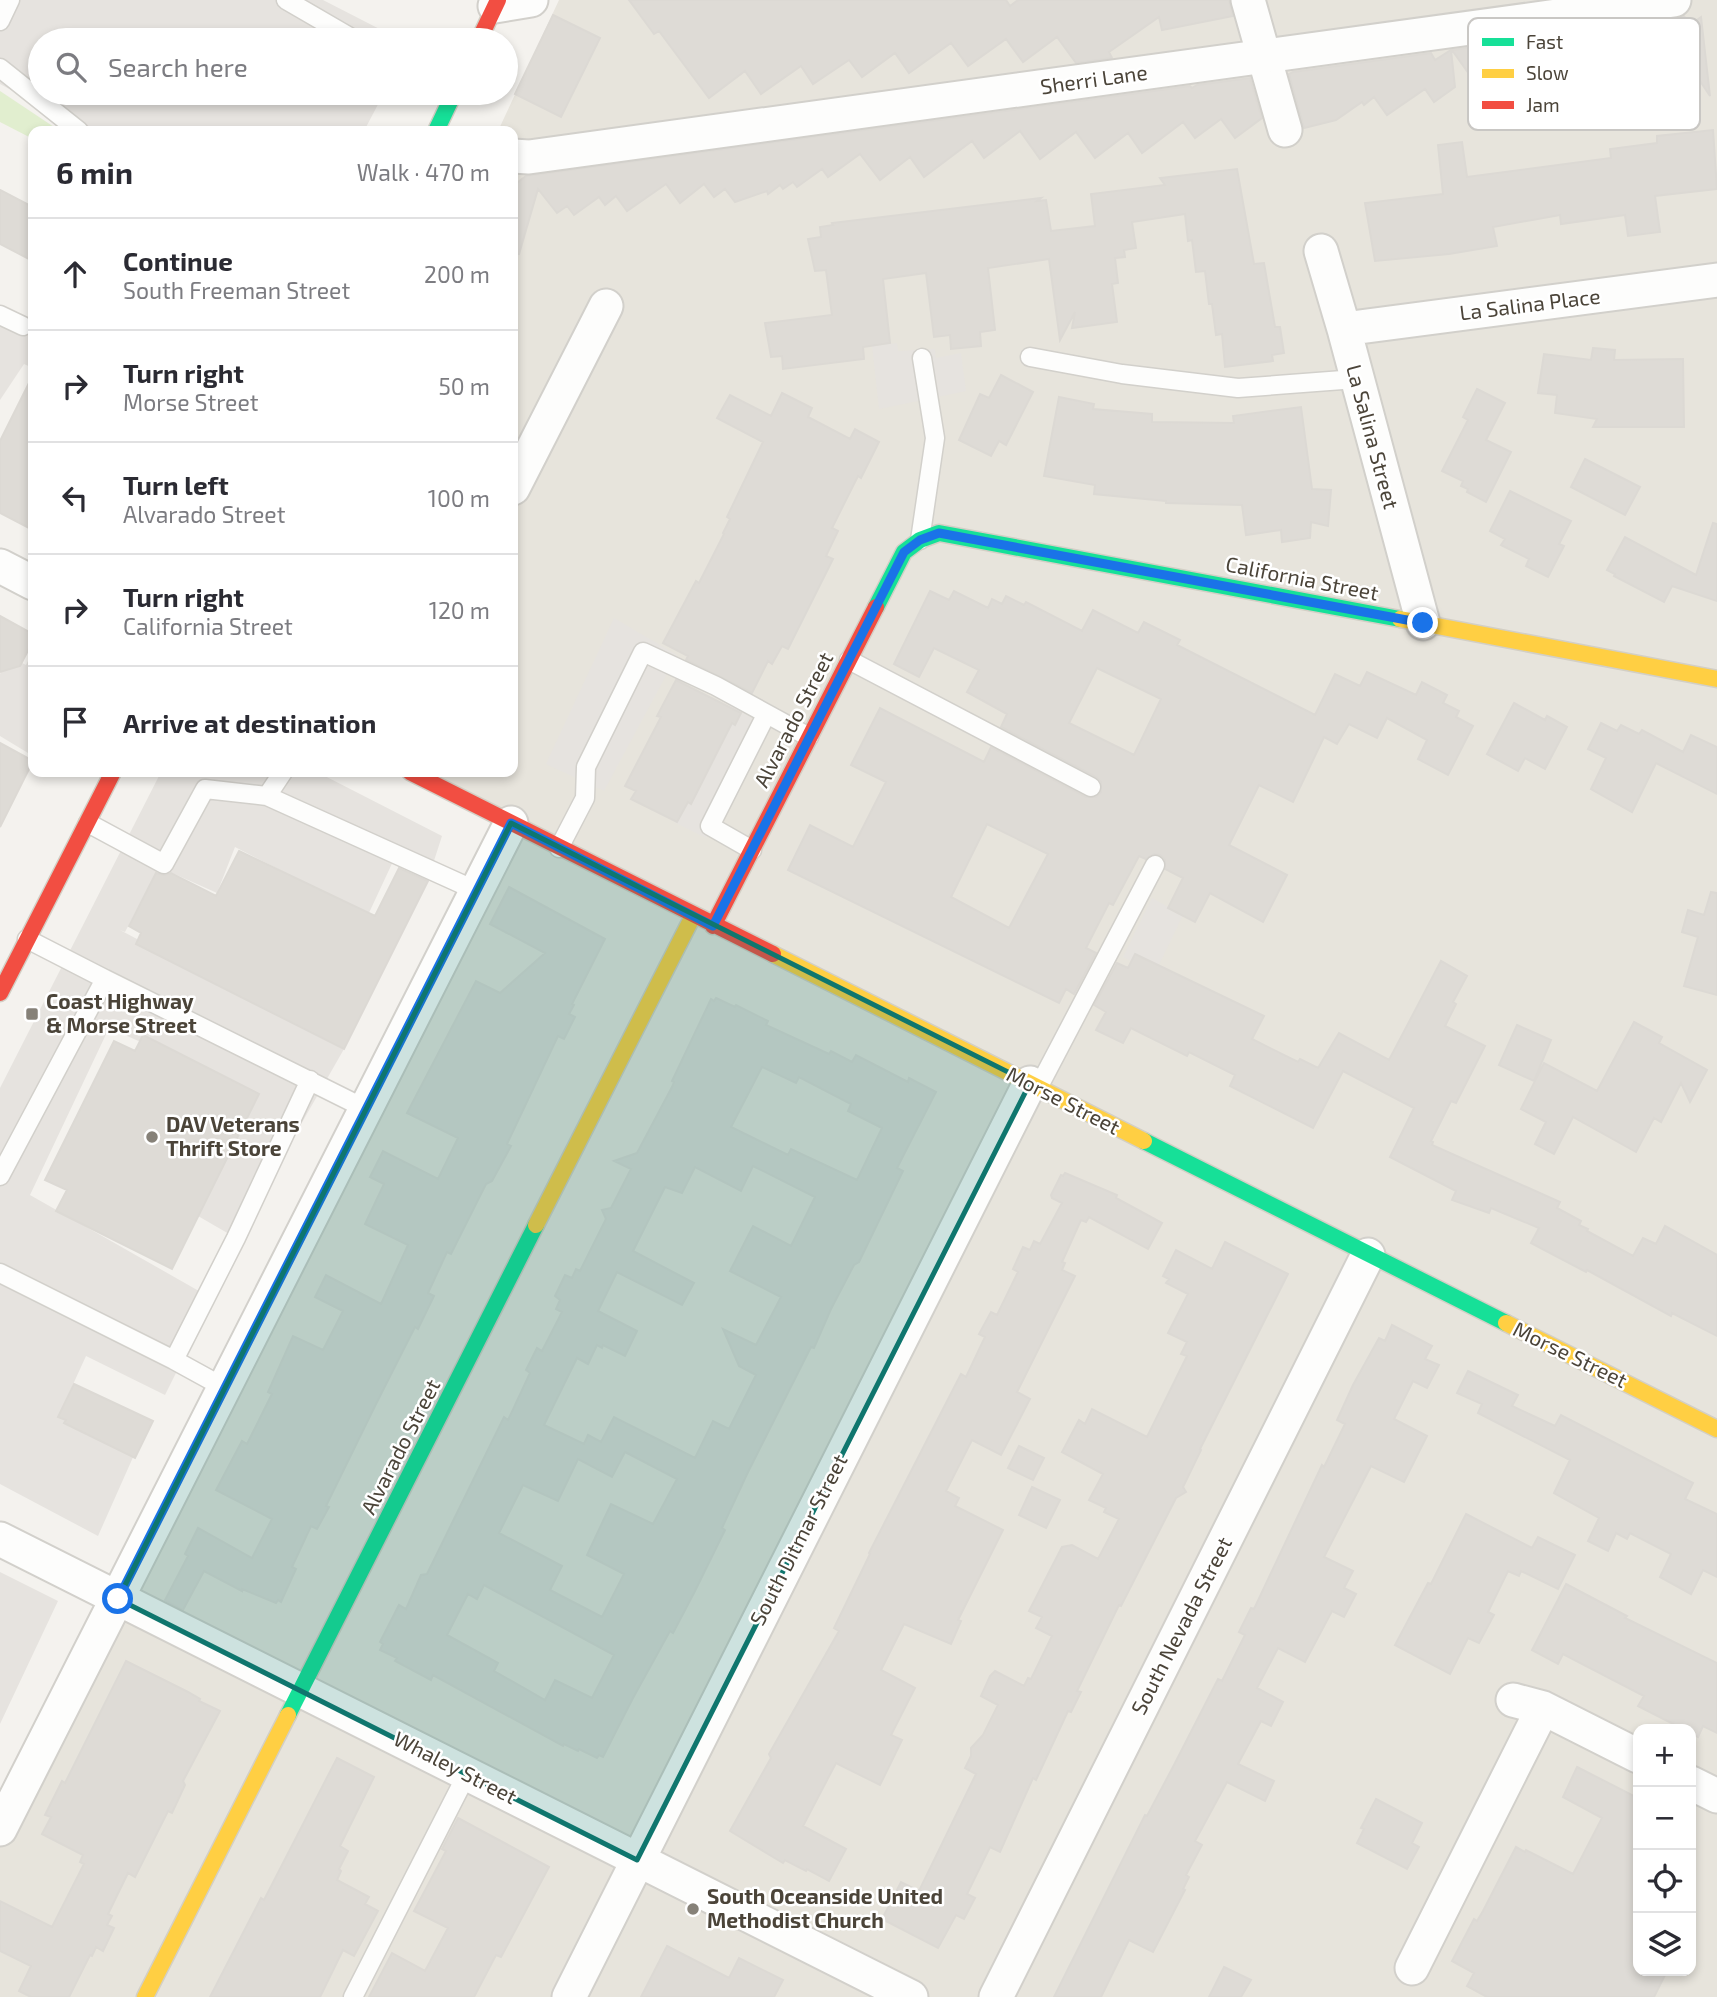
<!DOCTYPE html>
<meta charset="utf-8">
<style>
body{margin:0;font-family:"Exo 2",sans-serif;background:#f7f7f7;color:#2b2b33}
.controls{position:absolute;right:21px;bottom:21px;display:grid;overflow:hidden;border-radius:14px;box-shadow:0 4px 10px #0003}
.controls button{width:63px;height:63px;display:grid;place-items:center;padding:0;border:0;border-bottom:2px solid #e1e1e2;background:#fff;color:#2b2b33;font:35px sans-serif}
.stop{position:absolute;width:21px;height:21px;margin:-16px;border:5px solid #1a73e8;border-radius:50%;background:#fff}
.stop.end{background:#1a73e8;border-color:#fff;box-shadow:0 2px 7px #0008}
.list{margin:0;padding:0;list-style:none}
h2{display:flex;justify-content:space-between;align-items:center;height:91px;margin:0;padding:0 28px;font-size:30px}
h2 small{font-size:23px;font-weight:400;color:#7c7c81}
.list li{display:grid;grid-template-columns:46px 1fr auto;gap:21px;align-items:center;box-sizing:border-box;height:112px;padding:0 28px;border-top:2px solid #e1e1e2}
.list b{display:block;font-size:26px;white-space:nowrap}
.list p{margin:0;font-size:23px;white-space:nowrap;color:#7c7c81}
.list em{font-size:23px;font-style:normal;color:#7c7c81}
.icon{flex:none;width:38px;height:38px;fill:none;stroke:currentColor;stroke-width:2;stroke-linecap:round;stroke-linejoin:round}
.map{position:relative;flex:none;width:1717px;height:1997px;overflow:hidden}
.search{position:absolute;background:#fff;box-shadow:0 4px 10px #0003;left:28px;top:28px;width:490px;height:77px;display:flex;align-items:center;gap:18px;box-sizing:border-box;padding:0 24px;border-radius:38px;color:#7c7c81;font-size:26px}
.panel{position:absolute;background:#fff;box-shadow:0 4px 10px #0003;left:28px;top:126px;width:490px;height:651px;border-radius:14px}
.map>svg:first-child{display:block}
.residential{fill:#e7e4dc;fill-rule:evenodd}
.green{fill:#e1eecf}
.parking{fill:#e6e3df}
.building{fill:#dedbd6;stroke:#dcd9d4;stroke-width:2;fill-rule:evenodd}
.lines{fill:none;stroke-linecap:round;stroke-linejoin:round}
.lane-casing{stroke:#d2d0cb;stroke-width:21}
.street-casing{stroke:#d2d0cb;stroke-width:37}
.fast-casing{stroke:#d3cfc5;stroke-width:19}
.slow-casing{stroke:#d3cfc5;stroke-width:19}
.jam-casing{stroke:#d3cfc5;stroke-width:19}
.lane{stroke:#fdfdfc;stroke-width:18}
.street{stroke:#fdfdfc;stroke-width:33}
.fast{stroke:#16e098;stroke-width:16}
.slow{stroke:#ffcf43;stroke-width:16}
.jam{stroke:#f24e42;stroke-width:16}
.route{stroke:#1a73e8;stroke-width:9}
.marked{fill:#0f766e;fill-opacity:0.2;stroke:#0f766e;stroke-width:5;stroke-linejoin:round}
.poi-dot{fill:#868178;stroke:#fff;stroke-width:2.5}
.labels{text-anchor:middle;stroke-width:5;stroke-linejoin:round;paint-order:stroke}
.street-label{font-size:21px;fill:#4b4439;stroke:#fff}
.poi-label{font-size:21px;font-weight:bold;fill:#4b4439;stroke:#fff;text-anchor:start}
.key{fill:#fff;stroke:#c9c7c4;stroke-width:2}
.key-label{font-size:19px;fill:#4b4439}
</style>
<div class="map">
<svg width="1717" height="1997" viewBox="0 0 1717 1997">
<rect width="100%" height="100%" fill="#f4f2ee"/>
<path class="residential" d="M559 0H1717V1997H0V1825L511 823 409 772H513V131H498ZM1638 1729H1691V1971H1638Z"/>
<path class="green" d="M0 91 60 131H33V139L0 122Z"/>
<path class="parking" d="M0 0H323L401 40H40V93H384L364 131H88L0 84Z
M0 311 33 329V368L24 364 0 400Z
M897 343 898 351 935 349 936 358 961 353 966 391 879 409 872 346Z
M614 618 677 655 604 791 546 764Z
M33 651V756L0 736V674L10 657 26 665Z
M730 705 762 724 706 838 674 822Z
M161 772H317L442 836 431 870 396 855 368 915 235 847 217 893 159 867 125 932 120 930 344 1049 236 1238 198 1216 259 1094 109 1028 30 1195 213 1299 165 1395 86 1356 59 1415 134 1455 98 1536 0 1484V1088Z
M1152 898 1183 915 1155 973 1123 957Z
M0 1572 58 1601 0 1724Z"/>
<path class="building" d="M629 0H1006L1010 6 1018 0H1229L1233 16 1162 30 1159 17 1109 52 1112 58 1076 63 1057 37 1023 62 1006 39 968 66 951 43 909 73 895 53 862 77 849 60 813 84 801 66 761 94 745 71 709 98 659 31 654 34Z
M553 15 600 38 561 117 515 94Z
M1684 16 1690 25 1701 17 1710 96 1688 63 1675 72 1667 60 1642 78 1637 70 1626 78 1616 65 1588 84 1579 76 1571 81 1565 73 1538 92 1531 82 1520 90 1515 84 1489 102 1452 50 1534 39 1538 45 1549 37 1636 25 1644 36 1665 21H1674Z
M1451 50 1455 87 1434 102 1425 89 1387 115 1374 97 1364 105 1362 102 1336 120 1304 128 1289 74 1293 72 1431 53 1435 60Z
M1250 78 1262 118 1235 138 1221 119 1195 138 1183 122 1142 153 1128 133 1095 158 1076 132 1040 159 1020 131 984 158 972 141 924 177 910 157 880 180 860 154 828 177 822 169 797 187 793 182 783 189 780 185 768 194 767 191 735 202 725 189 714 197 704 184 680 203 666 184 627 211 616 196 605 205 599 197 574 215 567 206 557 213 538 189 519 254 513 253V186L526 176 1190 86 1192 88 1197 85Z
M1713 130 1717 189 1655 196 1660 232 1628 236 1625 215 1561 224 1560 215 1493 227 1497 246 1449 254 1375 261 1365 203 1443 194 1438 145 1462 142 1467 177 1611 158 1610 149 1657 143V136Z
M1237 169 1254 264 1264 263 1275 327H1280L1284 353 1272 355 1273 361 1225 367 1222 334 1216 335 1212 304H1209L1205 271 1196 272 1192 240 1188 241 1185 214 1132 222 1136 248 1124 250 1125 257 1115 258 1118 283 1112 284 1117 322 1072 328 1075 312 1060 340 1049 259 988 268 995 330 980 332 981 346 951 349 950 335 934 337 926 273 883 279 890 343 863 347 864 359 783 369 782 356 771 357 765 323 832 315 826 270 815 271 808 239 821 237 820 227 833 225 832 223 1041 198 1037 201 1046 200 1051 231 1095 226 1091 194 1165 185 1160 178Z
M0 190 33 207V261L0 244Z
M1593 348 1615 350 1614 360 1683 359 1684 427H1593L1597 419 1555 413 1557 395 1538 393 1544 354 1591 360Z
M33 375V530L0 513V441Z
M1001 375 1033 392 1006 445 999 441 991 456 959 440 980 394 989 398Z
M1477 389 1505 403 1486 440 1511 452 1486 502 1467 492 1468 489 1461 486 1463 481 1442 471 1468 420 1463 417Z
M782 393 812 408 808 417 850 439 855 429 879 442 861 478 858 476 832 528 838 531 826 556 833 559 788 649 782 646 772 664 768 661 752 693 686 660 688 656 663 643 696 581 699 583 724 534 723 533 730 519 727 517 763 442 717 418 730 395 771 416Z
M1059 397 1094 404 1093 409 1152 414V422L1234 423 1233 416 1301 407 1312 489 1331 490 1328 526 1311 522 1310 538 1282 542 1281 530 1246 535 1242 505 1166 503V501L1094 494 1095 485 1044 476Z
M1585 459 1640 487 1625 515 1571 487Z
M1510 491 1571 521 1559 544 1564 546 1548 577 1526 566 1529 559 1501 545 1505 539 1490 531Z
M1713 523 1717 524V601L1672 586 1664 602 1614 576 1615 574 1607 570 1625 537 1696 575Z
M930 591 949 600 954 591 988 608 992 599 1002 604 1006 596 1024 605 1026 602 1082 631 1093 610 1138 633 1144 622 1180 640 1177 645 1315 715 1335 674 1360 686 1367 672 1416 695 1422 682 1447 695 1443 703 1459 711 1456 717 1473 726 1448 775 1418 759 1427 740 1387 718 1377 738 1349 724 1337 744 1324 737 1293 802 1259 785 1229 845 1287 875 1263 922 1210 893 1195 922 1168 908 1183 878 1165 869V860L1160 855 1154 854 1146 859 1139 856 1113 905 1109 903 1086 948 1096 953 1074 994 1066 989 1059 1003 788 870 810 825 853 847 886 782 851 765 880 708 984 762 991 747 1086 797H1096L1101 792V782L1096 777 1001 727 1007 714 967 692 979 670 934 648 919 677 894 664ZM1097 668 1161 699 1134 755 1069 723ZM987 824 1048 854 1009 928 951 897Z
M0 616 33 634V641L20 666 0 672Z
M676 680 741 713 735 725 732 723 691 804 688 802 677 822 631 799 636 791 625 786 661 717 657 716Z
M1514 703 1545 720 1547 716 1567 727 1545 769 1525 758 1518 771 1487 754Z
M1601 723 1617 731 1621 725 1639 734 1642 730 1683 752 1691 735 1717 747V794L1656 763 1632 812 1591 789 1606 758 1588 749Z
M0 743 33 761 0 827Z
M239 851 375 916 399 868 428 881 344 1049 136 944 141 933 129 926 156 873 164 875 171 873 216 896Z
M509 887 605 939 572 1004 574 1005 569 1014 575 1017 564 1039 558 1036 507 1144 511 1146 492 1181 486 1184 451 1254 447 1252 428 1293 434 1296 418 1329 415 1327 376 1404 326 1506 329 1507 317 1529 311 1526 292 1567 296 1569 281 1602 278 1600 276 1603 242 1589V1591L204 1571 183 1610 165 1600 188 1556 185 1554 198 1528 252 1558 272 1519 216 1490 242 1441 247 1444 272 1394 268 1392 293 1336 323 1350 343 1311 315 1297 326 1275 381 1304 408 1245 365 1224 384 1184 370 1177 383 1151 438 1179 458 1138 407 1113 476 981 500 993 545 953 490 924Z
M1711 892 1717 893V995L1684 986 1698 937 1682 932 1688 910 1704 915Z
M1135 954 1264 1016 1252 1039 1298 1062 1300 1059 1318 1068 1339 1033 1389 1060 1441 961 1467 976 1453 1002 1456 1004 1445 1026 1485 1046 1456 1103 1451 1101 1431 1141 1433 1142 1432 1145 1560 1202 1557 1208 1581 1221 1579 1225 1588 1229 1587 1231 1633 1256 1643 1238 1656 1244 1665 1226 1717 1255V1336L1672 1313 1671 1316 1587 1270 1586 1272 1531 1243 1539 1228 1491 1208 1489 1213 1452 1200 1456 1191 1390 1157 1414 1108 1343 1071 1313 1128 1230 1086 1235 1075 1189 1052 1187 1056 1131 1028 1123 1043 1096 1030 1106 1012 1094 1005 1117 963 1128 968Z
M716 998 735 1007 736 1005 768 1021 766 1025 829 1054 831 1051 852 1062 856 1055 908 1082 909 1078 936 1092 897 1168 903 1171 859 1262 854 1265 831 1309 814 1348 811 1347 748 1472 722 1528 725 1530 695 1591 673 1633 670 1631 633 1698 603 1757 599 1755 597 1758 579 1749 578 1751 564 1744 563 1746 433 1675 431 1680 395 1661 397 1658 380 1650 383 1644 380 1642 399 1605 406 1609 421 1575 427 1574 504 1417 508 1420 530 1373 526 1370 537 1348 542 1351 562 1312 556 1309 560 1300 555 1296 565 1275 572 1278 576 1269 580 1271 606 1219 602 1210 611 1208 631 1169 614 1161 637 1153 672 1087 674 1082 672 1081 711 999 714 1001ZM762 1067 796 1083 799 1077 851 1104 848 1111 882 1128 857 1180 791 1149 788 1155 731 1127ZM753 1166 815 1197 791 1246 753 1226 730 1271 781 1297 756 1345 723 1329 739 1366 756 1375 729 1429 713 1421 695 1458 614 1417 601 1442 588 1435 584 1444 544 1425 577 1358 588 1364 597 1345 602 1348 603 1345 625 1356 637 1331 598 1311 617 1272 682 1305 694 1283 633 1251 665 1187 682 1193 695 1167 741 1191ZM625 1452 677 1479 653 1524 611 1504 587 1555 624 1574 602 1617 550 1590 562 1566 499 1533 523 1485 558 1501 578 1459 612 1477ZM484 1585 614 1655 592 1698 555 1680 545 1700 494 1671 498 1663 447 1635 468 1594 477 1599Z
M1634 1022 1662 1037 1659 1043 1707 1070 1690 1102 1681 1083 1661 1122 1654 1118 1636 1152 1573 1117 1554 1154 1535 1144 1546 1122 1521 1109 1544 1063 1597 1091Z
M1517 1025 1551 1040 1534 1081 1499 1065Z
M143 1035 259 1094 172 1269 56 1211 67 1190 45 1180 114 1041 135 1051Z
M1065 1173 1117 1195 1116 1198 1162 1223 1148 1249 1089 1217 1086 1222 1081 1220 1062 1262 1065 1263 1062 1270 1075 1276 1017 1392 1030 1399 1001 1455 972 1440 946 1491 959 1498 955 1506 1003 1530 958 1620 961 1621 951 1644 904 1624 881 1670 915 1688 891 1735 902 1740 880 1785 836 1763 803 1826 846 1849 829 1881 807 1869 806 1871 785 1860 783 1863 730 1831 771 1758 769 1754 839 1631 834 1628 870 1554 869 1553 961 1374 966 1377 985 1337 979 1334 991 1312 997 1315 1018 1272 1013 1269 1023 1247 1030 1250 1034 1241 1040 1244 1062 1203 1052 1198 1051 1195 1061 1175 1063 1176Z
M1225 1242 1288 1274 1200 1449 1201 1450 1183 1487 1186 1492 1176 1498 1121 1606 1119 1605 1077 1691 1081 1692 1071 1712 1068 1711 1036 1780 1033 1778 1000 1852 990 1847 967 1894 975 1898 964 1919 956 1915 938 1948 882 1919 901 1882 919 1891 976 1774 965 1768 971 1756V1748L983 1735 998 1705 981 1696 990 1676 995 1671 1024 1686 1028 1678 1031 1679 1052 1636 1036 1628 1042 1617 1029 1611 1062 1547 1072 1545 1098 1559 1119 1519 1104 1512 1106 1508 1089 1500 1103 1474 1062 1452 1079 1420 1085 1424 1092 1409 1147 1437 1187 1356 1181 1354 1187 1342 1168 1333 1188 1294 1166 1283 1169 1279 1163 1276 1176 1250 1212 1269Z
M1392 1325 1432 1346 1425 1359 1439 1365 1427 1388 1413 1381 1394 1419 1427 1436 1404 1482 1371 1466 1324 1557 1353 1571 1344 1588 1356 1594 1344 1617 1332 1611 1305 1662 1278 1648 1257 1688 1283 1702 1271 1726 1261 1721 1238 1764 1274 1781 1265 1801 1227 1782 1195 1841 1202 1845 1186 1875 1189 1877 1183 1889 1185 1890 1153 1952 1129 1940 1101 1997H1054L1145 1815 1147 1816 1174 1765 1218 1679 1222 1681 1245 1635 1239 1632 1251 1608 1254 1609 1322 1465 1324 1467 1345 1424 1337 1420 1353 1385 1379 1338 1385 1341Z
M1468 1371 1518 1395 1512 1406 1555 1426 1561 1415 1693 1483 1685 1499 1717 1514V1577L1703 1570 1691 1594 1660 1577 1671 1554 1630 1533 1627 1539 1616 1533 1608 1551 1588 1541 1599 1518 1554 1493 1570 1460 1478 1413 1482 1404 1457 1393Z
M74 1384 153 1421 135 1458 64 1423 66 1420 58 1417Z
M1019 1446 1044 1458 1033 1480 1008 1468Z
M1032 1487 1060 1500 1046 1528 1019 1515Z
M1466 1514 1532 1548 1538 1537 1575 1555 1558 1589 1521 1571 1519 1576 1508 1571 1488 1612 1494 1615 1479 1643 1468 1638 1450 1674 1395 1645 1428 1583 1431 1584Z
M1566 1584 1627 1616 1625 1618 1717 1663V1733L1703 1726 1698 1737 1691 1733V1729H1683L1638 1706 1644 1696 1563 1654 1558 1664 1532 1650Z
M126 1661 188 1692 200 1699 199 1701 220 1711 183 1781 185 1785 172 1813 168 1811 135 1877 128 1873 108 1914 112 1916 107 1925 114 1928 103 1951 96 1947 92 1956 90 1955 69 1997H31L19 1991 31 1966 0 1951V1901L52 1927 84 1864 80 1862 83 1855 42 1834 51 1817 45 1815 62 1781 65 1783Z
M337 1758 374 1777 340 1846 348 1851 339 1869 341 1871 337 1880 369 1897 365 1904 378 1911 354 1956 343 1950 320 1997H210L261 1898 264 1900Z
M1577 1767 1638 1798V1971H1667L1654 1997H1487L1467 1986 1474 1973 1452 1961 1474 1919 1477 1921 1483 1911 1516 1847 1525 1852 1526 1850 1573 1874 1602 1818 1563 1797Z
M1376 1799 1422 1823 1412 1843 1419 1847 1407 1869 1357 1843 1364 1829 1361 1828Z
M458 1818 549 1867 501 1957 496 1955 474 1997H369L392 1953 425 1971 448 1928 414 1911 446 1851 442 1849Z
M667 1946 729 1978 739 1958 783 1980 774 1997H641Z
M1224 1967 1251 1980 1241 1997H1209Z"/>
<g class="lines">
<defs>
<path id="lane" d="M286 0 355 40
M0 21 10 0
M0 68 79 131
M0 315 23 326
M1030 357 1122 374 1238 388 1356 379
M920 540 935 438 922 358
M849 660 1091 787
M267 796 283 772
M88 823 164 864 205 789 267 796 477 891
M559 848 585 798 586 767 643 652 716 686 809 737
M752 850 710 826 766 715
M27 939 105 979
M1038 1088 1155 865
M0 1176 105 979 366 1109
M0 1273 174 1360 236 1238 310 1080
M174 1360 225 1388
M353 1997 467 1774"/>
<path id="street" d="M1248 0 1285 130
M495 6 531 0
M513 156 529 157 1674 0
M1321 251 1344 329 1423 623
M1344 329 1717 280
M513 488 606 306
M0 566 33 583
M0 1539 911 1997
M1513 1700 1543 1708 1638 1756
M1691 1783 1717 1796
M0 1829 511 823
M1412 1968 1543 1708
M569 1997 1030 1083
M996 1997 1368 1255"/>
<path id="fast" d="M436 131 454 93
M876 607 904 552 920 540 939 533 1400 619
M1144 1141 1506 1323
M288 1715 536 1225"/>
<path id="slow" d="M1400 619 1717 679
M773 954 1144 1141
M536 1225 693 916
M1506 1323 1717 1429
M145 1997 288 1715"/>
<path id="jam" d="M479 40 498 0
M410 772 773 954
M713 926 876 607
M0 993 113 772"/>
</defs>
<use href="#lane" class="lane-casing"/>
<use href="#street" class="street-casing"/>
<use href="#fast" class="fast-casing"/>
<use href="#slow" class="slow-casing"/>
<use href="#jam" class="jam-casing"/>
<use href="#lane" class="lane"/>
<use href="#street" class="street"/>
<use href="#fast" class="fast"/>
<use href="#slow" class="slow"/>
<use href="#jam" class="jam"/>
</g>
<g class="lines">
<path class="route" d="M118 1599 511 823 713 926 904 552 920 540 939 533 1423 623"/>
</g>
<path class="marked" d="M511 823 1030 1083 637 1860 118 1599Z"/>
<g class="poi-dot">
<rect x="25" y="1007" width="14" height="14" rx="3.5"/>
<circle cx="152" cy="1137" r="7"/>
<circle cx="693" cy="1909" r="7"/>
</g>
<g class="labels">
<g class="street-label">
<text transform="translate(1094 80) rotate(-8)" y="7">Sherri Lane</text>
<text transform="translate(1530 305) rotate(-7)" y="7">La Salina Place</text>
<text transform="translate(1372 437) rotate(75)" y="7">La Salina Street</text>
<text transform="translate(1302 579) rotate(11)" y="7">California Street</text>
<text transform="translate(794 720) rotate(-63)" y="7">Alvarado Street</text>
<text transform="translate(1063 1101) rotate(27)" y="7">Morse Street</text>
<text transform="translate(1570 1355) rotate(26)" y="7">Morse Street</text>
<text transform="translate(401 1447) rotate(-63)" y="7">Alvarado Street</text>
<text transform="translate(799 1540) rotate(-63)" y="7">South Ditmar Street</text>
<text transform="translate(1182 1626) rotate(-63)" y="7">South Nevada Street</text>
<text transform="translate(455 1768) rotate(27)" y="7">Whaley Street</text>
</g>
<g class="poi-label">
<text x="46" y="1009">Coast Highway<tspan x="46" dy="24">&amp; Morse Street</tspan></text>
<text x="166" y="1132">DAV Veterans<tspan x="166" dy="24">Thrift Store</tspan></text>
<text x="707" y="1904">South Oceanside United<tspan x="707" dy="24">Methodist Church</tspan></text>
</g>
</g>
<rect x="1468" y="18" width="232" height="112" rx="10" class="key"/>
<rect x="1482" y="38" width="32" height="8" fill="#16e098"/>
<rect x="1482" y="69" width="32" height="9" fill="#ffcf43"/>
<rect x="1482" y="101" width="32" height="8" fill="#f24e42"/>
<g class="key-label">
<text x="1526" y="49">Fast</text>
<text x="1526" y="80">Slow</text>
<text x="1526" y="112">Jam</text>
</g>
</svg>
<div class="controls">
<button>+</button>
<button>−</button>
<button><svg class="icon" aria-label="locate" viewBox="0 0 24 24"><circle cx="12" cy="12" r="6"/><path d="M12 2v4M12 18v4M2 12h4M18 12h4"/></svg></button>
<button><svg class="icon" aria-label="layers" viewBox="0 0 24 24"><path d="M12 4l9 5-9 5-9-5zM3 14l9 5 9-5"/></svg></button>
</div>
<div class="stop" style="left:118px;top:1599px"></div>
<div class="stop end" style="left:1423px;top:623px"></div>
<div class="search"><svg class="icon" aria-label="search" viewBox="0 0 24 24"><circle cx="10" cy="10" r="6"/><path d="M15 15l6 6"/></svg>Search here</div>
<section class="panel">
<h2>6 min<small>Walk · 470 m</small></h2>
<ul class="list">
<li><svg class="icon" aria-label="ahead" viewBox="0 0 24 24"><path d="M12 20V5M6 11l6-6 6 6"/></svg><div><b>Continue</b><p>South Freeman Street</p></div><em>200 m</em></li>
<li><svg class="icon" aria-label="right" viewBox="0 0 24 24"><path d="M7 20v-9h11M14 6l5 5-5 5"/></svg><div><b>Turn right</b><p>Morse Street</p></div><em>50 m</em></li>
<li><svg class="icon" aria-label="left" viewBox="0 0 24 24"><path d="M17 20v-9H6M10 6l-5 5 5 5"/></svg><div><b>Turn left</b><p>Alvarado Street</p></div><em>100 m</em></li>
<li><svg class="icon" aria-label="right" viewBox="0 0 24 24"><path d="M7 20v-9h11M14 6l5 5-5 5"/></svg><div><b>Turn right</b><p>California Street</p></div><em>120 m</em></li>
<li><svg class="icon" aria-label="arrive" viewBox="0 0 24 24"><path d="M6 21V4h12l-3 4 3 4H6"/></svg><div><b>Arrive at destination</b></div></li>
</ul>
</section>
</div>
